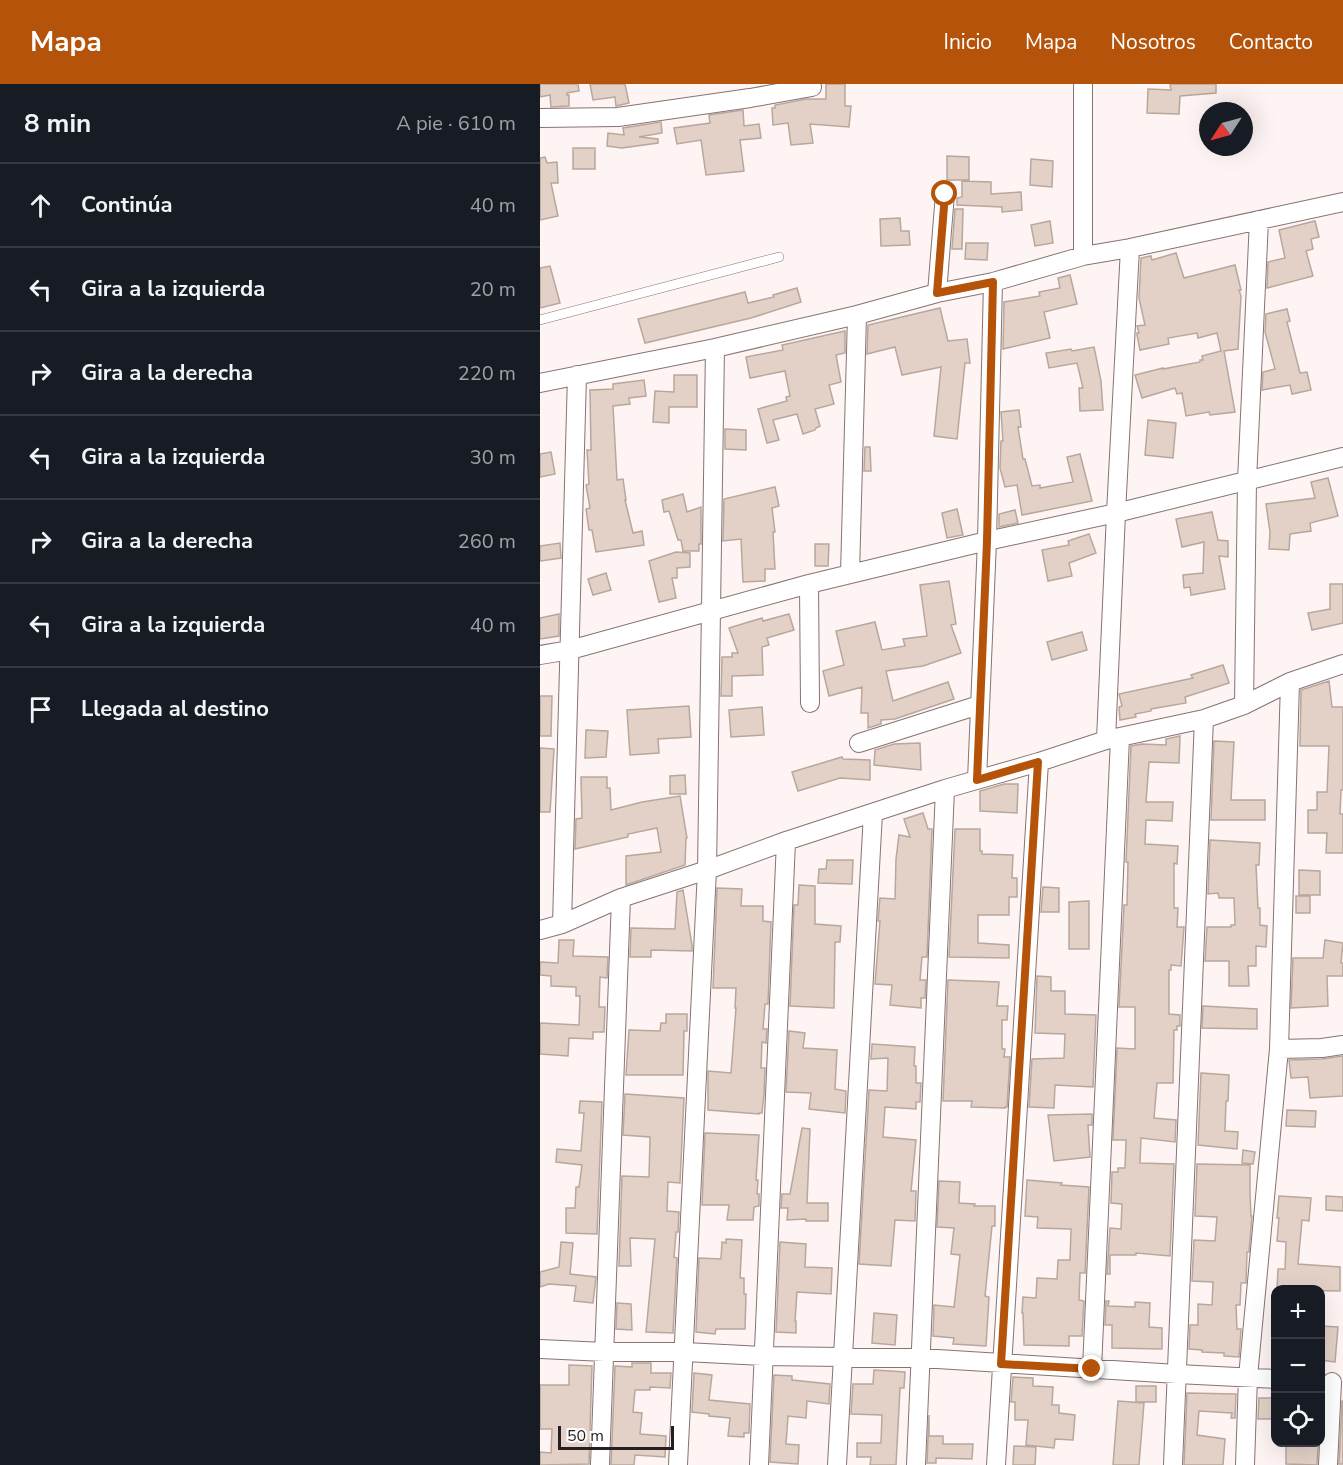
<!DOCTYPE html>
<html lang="es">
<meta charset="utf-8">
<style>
body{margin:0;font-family:"Nunito Sans",sans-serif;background:#242831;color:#f1f3f6}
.controls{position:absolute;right:18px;bottom:18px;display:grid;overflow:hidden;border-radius:12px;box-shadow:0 6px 24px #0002}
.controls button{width:54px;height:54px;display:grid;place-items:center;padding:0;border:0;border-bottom:2px solid #363941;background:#171b24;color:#f1f3f6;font:30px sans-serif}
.compass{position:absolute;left:659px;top:18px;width:54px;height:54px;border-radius:50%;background:#171b24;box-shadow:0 6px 24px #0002;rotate:234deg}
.scale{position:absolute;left:18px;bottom:15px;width:116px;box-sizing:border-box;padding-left:6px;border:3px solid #271f1f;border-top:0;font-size:16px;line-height:21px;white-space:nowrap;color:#271f1f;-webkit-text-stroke:4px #fff;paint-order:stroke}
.stop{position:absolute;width:18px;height:18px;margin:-14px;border:4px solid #b45309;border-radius:50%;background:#fff}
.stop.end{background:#b45309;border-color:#fff;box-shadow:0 2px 6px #0008}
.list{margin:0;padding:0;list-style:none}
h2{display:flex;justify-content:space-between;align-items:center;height:78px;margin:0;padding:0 24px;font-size:26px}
h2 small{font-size:20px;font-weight:400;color:#9ea1a6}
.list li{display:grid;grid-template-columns:39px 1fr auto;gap:18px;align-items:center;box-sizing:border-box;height:84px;padding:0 24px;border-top:2px solid #363941}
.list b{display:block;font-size:22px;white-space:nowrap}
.list em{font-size:20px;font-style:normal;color:#9ea1a6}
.icon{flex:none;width:33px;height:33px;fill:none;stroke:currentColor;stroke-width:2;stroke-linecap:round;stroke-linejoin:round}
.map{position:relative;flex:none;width:803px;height:1381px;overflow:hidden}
header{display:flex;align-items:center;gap:36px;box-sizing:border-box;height:84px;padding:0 30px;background:#b45309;color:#fff}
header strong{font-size:28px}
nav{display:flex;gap:33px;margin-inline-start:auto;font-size:21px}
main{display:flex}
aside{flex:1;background:#171b24}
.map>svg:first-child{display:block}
.building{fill:#e3d1c7;stroke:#b8a79d;stroke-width:1.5}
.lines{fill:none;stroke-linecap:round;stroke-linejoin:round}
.service-casing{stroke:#877372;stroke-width:10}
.minor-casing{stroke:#877372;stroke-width:20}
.service{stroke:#fff;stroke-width:9}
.minor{stroke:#fff;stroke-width:18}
.route{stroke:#b45309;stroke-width:8}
</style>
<header>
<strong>Mapa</strong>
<nav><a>Inicio</a><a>Mapa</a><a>Nosotros</a><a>Contacto</a></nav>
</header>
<main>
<aside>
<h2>8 min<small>A pie · 610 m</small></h2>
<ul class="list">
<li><svg class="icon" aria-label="ahead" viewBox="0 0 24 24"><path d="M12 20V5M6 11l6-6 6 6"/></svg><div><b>Continúa</b></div><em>40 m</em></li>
<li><svg class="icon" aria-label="left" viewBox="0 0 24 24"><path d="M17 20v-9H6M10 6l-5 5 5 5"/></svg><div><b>Gira a la izquierda</b></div><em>20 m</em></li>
<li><svg class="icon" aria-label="right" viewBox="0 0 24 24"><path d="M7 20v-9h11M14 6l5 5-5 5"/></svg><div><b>Gira a la derecha</b></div><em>220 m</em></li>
<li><svg class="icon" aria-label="left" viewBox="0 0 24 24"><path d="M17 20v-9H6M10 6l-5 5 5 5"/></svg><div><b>Gira a la izquierda</b></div><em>30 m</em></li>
<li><svg class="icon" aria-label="right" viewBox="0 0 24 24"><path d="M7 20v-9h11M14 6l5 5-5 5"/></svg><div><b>Gira a la derecha</b></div><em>260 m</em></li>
<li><svg class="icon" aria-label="left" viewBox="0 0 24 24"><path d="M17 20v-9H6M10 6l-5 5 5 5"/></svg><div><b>Gira a la izquierda</b></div><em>40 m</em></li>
<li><svg class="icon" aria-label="arrive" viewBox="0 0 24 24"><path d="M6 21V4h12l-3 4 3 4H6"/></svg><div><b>Llegada al destino</b></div></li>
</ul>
</aside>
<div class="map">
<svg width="803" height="1381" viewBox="0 0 803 1381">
<rect width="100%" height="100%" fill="#fdf4f3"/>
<path class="building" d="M0 0H38L39 7 27 9V11H29V22L11 23 10 11 0 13Z
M50 0H85L89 19 76 22 75 13 53 16Z
M286 0H305V22H311L309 43 270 40 273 59 251 61 248 39 233 41 232 24H235V21L266 15H286Z
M630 0H676V9L640 12 639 30 607 29 608 5 631 6Z
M203 26 204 42 219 40 221 54 200 56 204 87 166 91 161 56 137 60 134 44 170 39 169 31Z
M121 38 122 49 99 53 118 55V59L82 64 67 62 68 49 84 51 83 44Z
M33 64H55V85H33Z
M407 72 429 73V96H407Z
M5 73 7 79 17 78 18 99H11L18 132 0 136V74Z
M491 75 513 77 512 103 490 101Z
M422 97 451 98V110L481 108 482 126 462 128V123L417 121V114L422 113Z
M415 125H423L422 165H412Z
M360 134 361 147H369L370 161 341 162 340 135Z
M510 137 513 159 495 162 491 141Z
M775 137 779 153 771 155 773 165 766 167 773 192 727 204 728 178 745 174 739 146Z
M426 159H448L447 176 425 175Z
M636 169 644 194 695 181 701 206H699L701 212 698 265 684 267 695 328 670 331 669 328 646 332 642 309 637 310 635 304 602 314 595 291 623 284V285L660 278V276H663L662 272 681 267 677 249 658 254 657 249 628 254 629 260 600 266 597 251V249H599L597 242 605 241 599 214 601 174 611 172 612 176Z
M10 182 20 219 0 224V184Z
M530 191 537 220 504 228 510 254 463 265 464 218 500 212 499 208 520 204 518 194Z
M257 204 261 218 211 234 105 259 98 235 205 208 208 219 234 213 233 211Z
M400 224 408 257 427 255 430 279H425L417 355 394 352 401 283 362 291 355 263 327 270 328 241Z
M747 225 750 237 747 238 760 289 767 288 771 306 752 310 750 301 722 306 723 288 735 285 725 248 726 230Z
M305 247V269L296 271 301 298 289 301 294 320 275 325 280 342 276 344 275 346 263 350 257 330 233 336 239 356 227 359 218 325 247 317 246 313 250 312 245 287 210 294 206 273 243 266 242 261Z
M554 263 561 297 563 326 540 327 539 304H543L537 279 509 284 506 269 531 265 532 267Z
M134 291H157V323H129V339L113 338 115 307 134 308Z
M104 296 106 312 89 314 90 320 73 322 77 396 83 395 86 416H85L93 449 102 447 104 461 56 468 52 446H49L46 425 50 424 46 401 49 400 47 366H51L50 306 73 305V300Z
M479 326 481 343H478L483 375H485L492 402 500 401V404L533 398 527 373 540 370 552 417 482 431 477 401 465 403 460 384 461 357H463L461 328Z
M608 336 636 339 633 374 605 371Z
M185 345 206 346V366L185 365Z
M325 363H330L331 387H324Z
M11 368 15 390 0 393V370Z
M788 394 798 432 770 439 771 447 750 450 749 466 729 465 730 448 726 420 775 414 771 398Z
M235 403 239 422 232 424 235 448H233L235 485H225V497L203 498 201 455 183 457 184 415Z
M143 410 147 428 161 423V460H159V467H143L141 456H138L129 427 124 428 122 416Z
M417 425 423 451 407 454 402 429Z
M475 426 478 439 459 443V430Z
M672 428 678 456 688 457V473L679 472 685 505 651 511 650 503 644 504 643 491 663 489 664 458 642 463 636 435Z
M549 450 556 469 529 479 532 492 508 497 502 466 529 461 528 457Z
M20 459 21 474 0 477V462Z
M275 460H289L288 482H275Z
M136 468 150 469V483L137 484V494H132L136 514 119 518 109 477Z
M66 489 71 506 53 511 48 495Z
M409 497 416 540 411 541 421 569 383 582 346 587 353 617 408 598 414 615 355 635 341 636V640L328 644V629H321L322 603 289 612 283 587 304 581 296 547 335 538 342 566 365 562 363 555 387 552 380 501Z
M790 500H803V539L772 546 768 529 790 525Z
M19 530V552L0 555V534Z
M249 530 254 546 227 554 229 561 222 563 223 591 192 592V612H181L182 573H192V569H198L189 544 222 534 223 537Z
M542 548 547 566 512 576 507 558Z
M683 581 689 599 645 613 646 619 611 625V627L595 630 596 633 580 636 579 623 582 622 579 610 653 594 651 591Z
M789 597 792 623H803V706H801L800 730H803V769H786L787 749H768V726H777V708H787L789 662H760L761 606Z
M0 612H12L11 652H0Z
M149 622 151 653 118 655 119 669 90 671 87 626Z
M222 623 224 651 191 653 189 626Z
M46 646 68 647 66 673 45 674Z
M640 652 639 679 609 678 606 718H633L632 737 606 736 605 760 638 762 637 780 634 779V824H638L637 843H644L641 882 631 881V886H629V930L640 931V942H637V946H634L633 999H617L614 1034 636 1036 635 1058 601 1054 600 1079 634 1080 630 1172 596 1169V1171H570V1190H567L570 1144 581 1145 582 1120 571 1119 572 1088H578V1084H585L586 1056H573L577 964 595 965V923H579L584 821H587L588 778H586L591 662 602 660 626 661V655Z
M674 657 694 658 691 716H725V736H671Z
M380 659 381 686 334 681 335 666 354 660Z
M0 664 14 665 10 728H0Z
M302 673 303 675 330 676V696L300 694 258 707 252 688Z
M145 691 146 710H130V692Z
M41 693H67V704H70L71 726 102 718 140 712 147 754H146L145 781 86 801V772L121 768 117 744 88 750V753L35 765 36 735 42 734Z
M464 700H478L477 729 440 727V707Z
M383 729 388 745H392L387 873H382L380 896H386L385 914H381V924L350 921 352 901 335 900 340 837H338L340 814 355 815 356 775 359 751 370 753 364 735Z
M415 745H440V767H442V770L473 771 472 794H477V813H469V831H438V859L469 861V874L409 873Z
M670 756 720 759 719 781H716L718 824H720V841L727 842 726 863 716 862V882H708L709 902H689V877H665L667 843H691V841H695L694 814H679L678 809 668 810Z
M287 776H313L312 800 278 799 279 785H286Z
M759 786 780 787V811H759Z
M259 801 275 802V840L301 842 300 858H295L294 924 250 922 254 821H258Z
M503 803 519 804V828H501Z
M177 804 202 805 201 822H223V837L231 838 228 920H225L223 945H227L226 959 222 958 221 984H225L224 1010 222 1029H219V1030L168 1026V987L191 989 196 924H195L196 904H173Z
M143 806 152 861V867L111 866V873H90L91 844 135 845 137 808Z
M756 812H770V829H756Z
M549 817V865H529V818Z
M19 856H34L33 872 68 873 67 894 60 893 59 923H65L64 948H53V955L29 954 28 972 0 970V939L39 941 40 912H36V903L11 902V892L0 891V878L18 879Z
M785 856 803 859 801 879H803V892H787L788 922 751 924 753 874H783Z
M497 892 511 893V907H525V930L556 931 553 1003 515 1001 514 1024 489 1023 492 975 524 974 525 950 495 949Z
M408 896 459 898 457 922H468L467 936H462V965H465L464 973H470L467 1023H465V1024L431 1023 432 1017H403Z
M663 922 717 925V945L662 944Z
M126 930H147V947H144L143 991H86L89 946 120 947 121 939H126Z
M249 947 265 949 263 964 297 966 295 1005 306 1007 305 1029 269 1025 271 1009 246 1008Z
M332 960 375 963 374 982H376V999H381L380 1018H376V1025L345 1023 343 1053 376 1056 371 1107H376L375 1137 355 1136 351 1182 319 1180 329 1006 347 1007 348 974 331 975Z
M803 972V1012L770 1014 768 993 751 994 749 976 782 975Z
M661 989 689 991 688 1017H686L685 1047 698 1048 697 1065 658 1061Z
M85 1010 144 1014 140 1099 128 1098 127 1127 139 1128 138 1148H136L134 1173 137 1174 133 1249 106 1248 115 1155 90 1154 91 1182H79L82 1092 109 1093 110 1053 83 1051Z
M40 1017 62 1018 57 1150 26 1149V1124H35L36 1103H39L42 1081 16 1078 17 1065 41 1067 44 1029H39Z
M747 1026 776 1027 775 1043 746 1042Z
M552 1030V1041H548L550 1073 514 1077 508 1031Z
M262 1044 270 1045 267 1119H288V1137H266V1135L247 1136 248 1124H241L242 1110H250Z
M165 1049 219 1051 216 1096H218L217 1110H219V1122L214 1123 213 1136H187L189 1121H162Z
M703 1066 715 1068 713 1080 702 1079Z
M657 1080 710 1081V1111L711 1132H712L709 1168H707L706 1199H701L700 1221H696L697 1245H701L699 1273 684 1272V1269L662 1268V1266L649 1265 650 1241H658V1220L672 1221 673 1198 652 1197 654 1156 675 1157 677 1133 655 1132Z
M487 1096 522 1099 521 1101 549 1103 545 1189H540L539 1216 544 1217 542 1252H529V1262L484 1261 483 1229H482L483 1213 496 1214 497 1194 517 1195 518 1176H530L531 1145 497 1144 498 1133 485 1132Z
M399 1097 420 1098 419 1119 435 1120 434 1122H455V1142H452L445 1212 449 1213 446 1262 413 1260 414 1254 393 1252 394 1221 414 1223 420 1171 411 1170 414 1144 397 1143Z
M739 1112 771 1114 769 1137 762 1136 758 1180 800 1183V1207L737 1206 738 1185H745L746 1158 737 1157 739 1134H737Z
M786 1112 803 1113V1127L786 1126Z
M186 1155 202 1156 200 1194H204V1210H206L205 1245H176L175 1250 156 1248 159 1174 181 1175 182 1158 186 1159Z
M21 1158 33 1159 30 1190 56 1193 53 1219 34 1217 36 1202 9 1200 0 1203V1188L19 1183Z
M240 1158 266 1160 265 1183 292 1184 291 1210 257 1208 255 1237H256V1249L236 1248Z
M566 1217H569L568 1222 595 1223V1218L610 1219 609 1243 622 1244V1265L572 1264V1241H565Z
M77 1219 91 1220 92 1246 76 1245Z
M334 1229 357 1231 355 1261 332 1259Z
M780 1242 798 1243 795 1278 780 1276Z
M92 1279H111V1289H131L130 1304 110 1303V1306H95L93 1328 102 1329 100 1350 126 1352 125 1373 95 1371 94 1381H71L75 1282 92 1283Z
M29 1281 52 1282 49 1380 0 1381V1368L11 1369 12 1345H0V1301H29Z
M334 1286 365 1288 364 1304H360L356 1381H330L331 1373H317V1359H341L342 1331 311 1330 313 1300H333Z
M154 1289 172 1291 169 1316 210 1320 209 1349H204V1353L188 1352 190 1334 169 1332V1330L152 1328Z
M234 1291 252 1292V1296L290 1300 289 1320 267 1317 266 1334 248 1332 246 1360 259 1361 258 1380 230 1378Z
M473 1293 493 1294V1302L513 1303 512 1321H519V1329L535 1331 533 1356 515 1355 514 1364 486 1361 488 1336H475V1318H471Z
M596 1302H616V1318H596Z
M647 1309 696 1310 695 1334H691L692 1329 659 1327 657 1351 685 1355 683 1381H644Z
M719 1314H735V1335H718Z
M578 1317 604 1319 599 1381H573Z
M802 1317H803V1380H799Z
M389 1331V1352H403V1360H433L432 1375 396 1374V1379H387Z
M746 1360 778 1361 777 1381 746 1380Z
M474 1362 496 1363 495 1381H473Z"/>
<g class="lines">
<defs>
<path id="service" d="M0 236 239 173"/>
<path id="minor" d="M0 34 78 33 210 14 272 3
M543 172V2
M397 209 405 110
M0 299 175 264 317 231 397 209 453 198 543 172 590 164 803 118
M310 490 317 231
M269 500 270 619
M0 571 30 566 269 500 447 457 576 429 803 373
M704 621 707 397 719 136
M566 656 576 429 590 164
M319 659 439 621
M437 696 447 457 453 198
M22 840 37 291
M0 846 22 840 81 814 167 786 246 757 405 705 499 678 566 656 664 635 704 621 750 598 803 580
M739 965 782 964 803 961
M0 1265 65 1268H145L223 1272 381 1274 637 1290 736 1295
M552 1285 580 654
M60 1381 81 814
M138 1381 167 786 175 264
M219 1381 246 757
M297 1381 333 729
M376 1381 405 705
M456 1381 499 678
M633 1381 664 635
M705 1381 708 1293 739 965 750 598
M788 1381 792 1298"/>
</defs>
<use href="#service" class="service-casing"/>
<use href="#minor" class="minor-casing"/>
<use href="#service" class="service"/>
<use href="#minor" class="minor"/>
</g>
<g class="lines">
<path class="route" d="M405 110 397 209 453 198 447 457 437 696 498 678 461 1280 552 1285"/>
</g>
</svg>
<div class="controls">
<button>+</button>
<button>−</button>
<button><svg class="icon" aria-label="locate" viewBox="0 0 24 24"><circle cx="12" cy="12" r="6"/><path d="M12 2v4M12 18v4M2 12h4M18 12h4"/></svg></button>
</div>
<svg class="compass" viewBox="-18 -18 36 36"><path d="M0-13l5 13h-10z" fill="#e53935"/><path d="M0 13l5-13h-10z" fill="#9ea1a6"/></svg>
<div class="scale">50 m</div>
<div class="stop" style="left:405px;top:110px"></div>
<div class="stop end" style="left:552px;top:1285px"></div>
</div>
</main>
